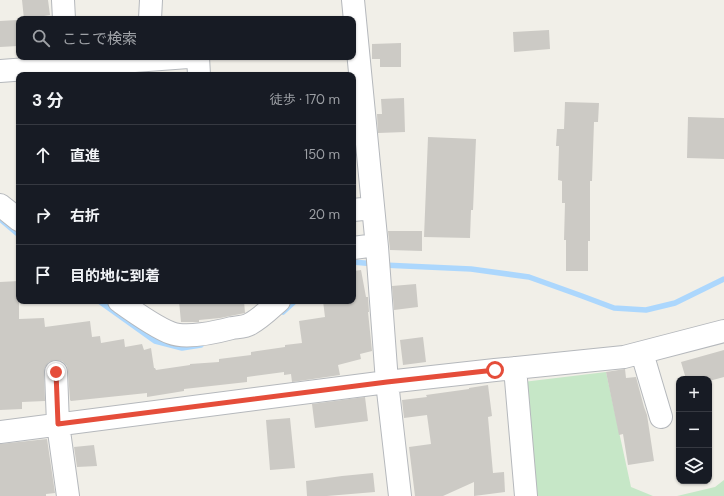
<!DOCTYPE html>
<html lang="ja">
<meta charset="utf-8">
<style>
body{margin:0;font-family:"DM Sans","Noto Sans JP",sans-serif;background:#20242c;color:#f1f3f6}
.controls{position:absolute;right:12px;bottom:12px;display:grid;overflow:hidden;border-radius:8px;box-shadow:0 1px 3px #0004}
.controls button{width:36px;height:36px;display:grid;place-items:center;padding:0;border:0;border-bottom:1px solid #363941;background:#171b24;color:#f1f3f6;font:20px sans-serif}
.stop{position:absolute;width:12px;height:12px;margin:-9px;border:3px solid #e54d3a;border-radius:50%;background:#fff}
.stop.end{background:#e54d3a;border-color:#fff;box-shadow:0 1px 4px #0008}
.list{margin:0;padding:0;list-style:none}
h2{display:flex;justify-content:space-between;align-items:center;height:52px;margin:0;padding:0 16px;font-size:17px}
h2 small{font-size:13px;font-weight:400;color:#9ea1a6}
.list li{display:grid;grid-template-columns:26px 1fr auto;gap:12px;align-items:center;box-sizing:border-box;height:60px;padding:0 16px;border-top:1px solid #363941}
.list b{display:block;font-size:15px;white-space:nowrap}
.list em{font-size:13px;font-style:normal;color:#9ea1a6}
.icon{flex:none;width:22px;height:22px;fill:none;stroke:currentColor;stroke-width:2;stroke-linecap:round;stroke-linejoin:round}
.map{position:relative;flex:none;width:724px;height:496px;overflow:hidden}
.search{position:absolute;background:#171b24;box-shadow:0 1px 3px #0004;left:16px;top:16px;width:340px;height:44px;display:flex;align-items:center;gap:10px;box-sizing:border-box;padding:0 14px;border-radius:8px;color:#9ea1a6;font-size:15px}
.panel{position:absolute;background:#171b24;box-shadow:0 1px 3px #0004;left:16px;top:72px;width:340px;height:232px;border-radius:8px}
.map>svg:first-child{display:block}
.green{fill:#c6e7c7}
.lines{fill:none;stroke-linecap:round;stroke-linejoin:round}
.stream{stroke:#acd7fd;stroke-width:5.5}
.building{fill:#cccac5}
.minor-casing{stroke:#b5b8bc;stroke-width:24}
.minor{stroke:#fff;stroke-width:22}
.route{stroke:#e54d3a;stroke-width:5}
</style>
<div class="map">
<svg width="724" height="496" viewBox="0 0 724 496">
<rect width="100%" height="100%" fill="#f1efe8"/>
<path class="green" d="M606 372 631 487 653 496H533L523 382Z
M724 480V496H677L715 487Z"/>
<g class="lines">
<path class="stream" d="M0 219 19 235
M353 262 375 264
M383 265 471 269 529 277 582 296 614 308 646 310 675 303 724 279
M99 301 155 341 182 348 201 345
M283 312 295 301"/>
</g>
<path class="building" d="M22 0H48L50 15 44 16V19H24Z
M17 20 18 46 0 47V21Z
M549 30 550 49 514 52 513 32Z
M401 43V67H380V59H372V44Z
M404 98 405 132 378 133 377 114H382L381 99Z
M565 102 599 103 598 122H594L592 181H590V241H588V271H566V240H564L565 203H562V181L558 180 559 146H556L557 129H564Z
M688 117 724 118V159L687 158Z
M428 137 476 139 473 210H471L470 238 424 237Z
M388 231H422V251L390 250Z
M361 270 366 297H368L369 312H368L372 351 360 354 361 359 338 365 340 375 292 382 291 374 284 375V372L247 377V382L184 389V391L147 397V393L71 401 70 400 68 372 67 366 62 361 55 360 49 362 45 367 44 372 45 401 22 402V409L0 410V282L19 281V319L44 318 45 327 90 321 92 337 100 336 101 343 124 339 125 347 142 344 144 350 151 348 154 368H155L156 370 190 365V364L219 362V359L251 355V352L285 347V345L302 343 299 321 325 317 323 301H353V271Z
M416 284 418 307 394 310 392 286Z
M179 301H244L245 313 220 318 199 320V322H181Z
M423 337 426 362 403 365 400 340Z
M724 350V377L709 381V379H686L681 362Z
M625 369 626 378 636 377 644 407 647 415 654 461 628 465 623 434 619 435 606 372Z
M488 385 492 416 488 417 493 473 504 472 505 492 474 496V482L443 496H415L409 447 431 444 427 415 404 418 402 400 427 397 426 395 469 389V388Z
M365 397 368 421 315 428 312 404Z
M290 418 295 468 270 470 266 420Z
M47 439 55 493 46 494V496H0V444Z
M94 445 97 466 77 467 74 447Z
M373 473 375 492 327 496H307L306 481 342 476Z"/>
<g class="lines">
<defs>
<path id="minor" d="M63 0 64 19
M353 0 377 247 387 382 400 496
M150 19 151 0
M198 57 199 75
M0 71 188 57
M0 205 19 220
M353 210 373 208
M353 248 376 245
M119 301C133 311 155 327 171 333 186 339 217 332 232 328 238 327 245 327 250 324 261 318 270 309 279 301
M642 353 661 417
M515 368 526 496
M56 372 58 424 68 496
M0 432 387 382 495 370 624 357 724 331"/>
</defs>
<use href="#minor" class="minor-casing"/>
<use href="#minor" class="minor"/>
</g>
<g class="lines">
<path class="route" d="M56 372 58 424 387 382 495 370"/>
</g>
</svg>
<div class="controls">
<button>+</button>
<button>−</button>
<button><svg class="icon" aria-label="layers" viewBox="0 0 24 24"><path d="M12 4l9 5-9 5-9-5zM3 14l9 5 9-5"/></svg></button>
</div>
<div class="stop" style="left:495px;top:370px"></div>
<div class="stop end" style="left:56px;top:372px"></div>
<div class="search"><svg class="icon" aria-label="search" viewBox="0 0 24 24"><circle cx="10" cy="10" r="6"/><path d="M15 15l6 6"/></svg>ここで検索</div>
<section class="panel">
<h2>3 分<small>徒歩 · 170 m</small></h2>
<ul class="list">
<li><svg class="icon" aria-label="ahead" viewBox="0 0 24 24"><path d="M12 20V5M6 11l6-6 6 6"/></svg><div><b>直進</b></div><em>150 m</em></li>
<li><svg class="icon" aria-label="right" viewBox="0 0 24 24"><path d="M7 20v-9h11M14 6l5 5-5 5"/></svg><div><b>右折</b></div><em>20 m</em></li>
<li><svg class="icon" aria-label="arrive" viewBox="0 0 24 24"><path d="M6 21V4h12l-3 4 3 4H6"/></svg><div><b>目的地に到着</b></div></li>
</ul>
</section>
</div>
